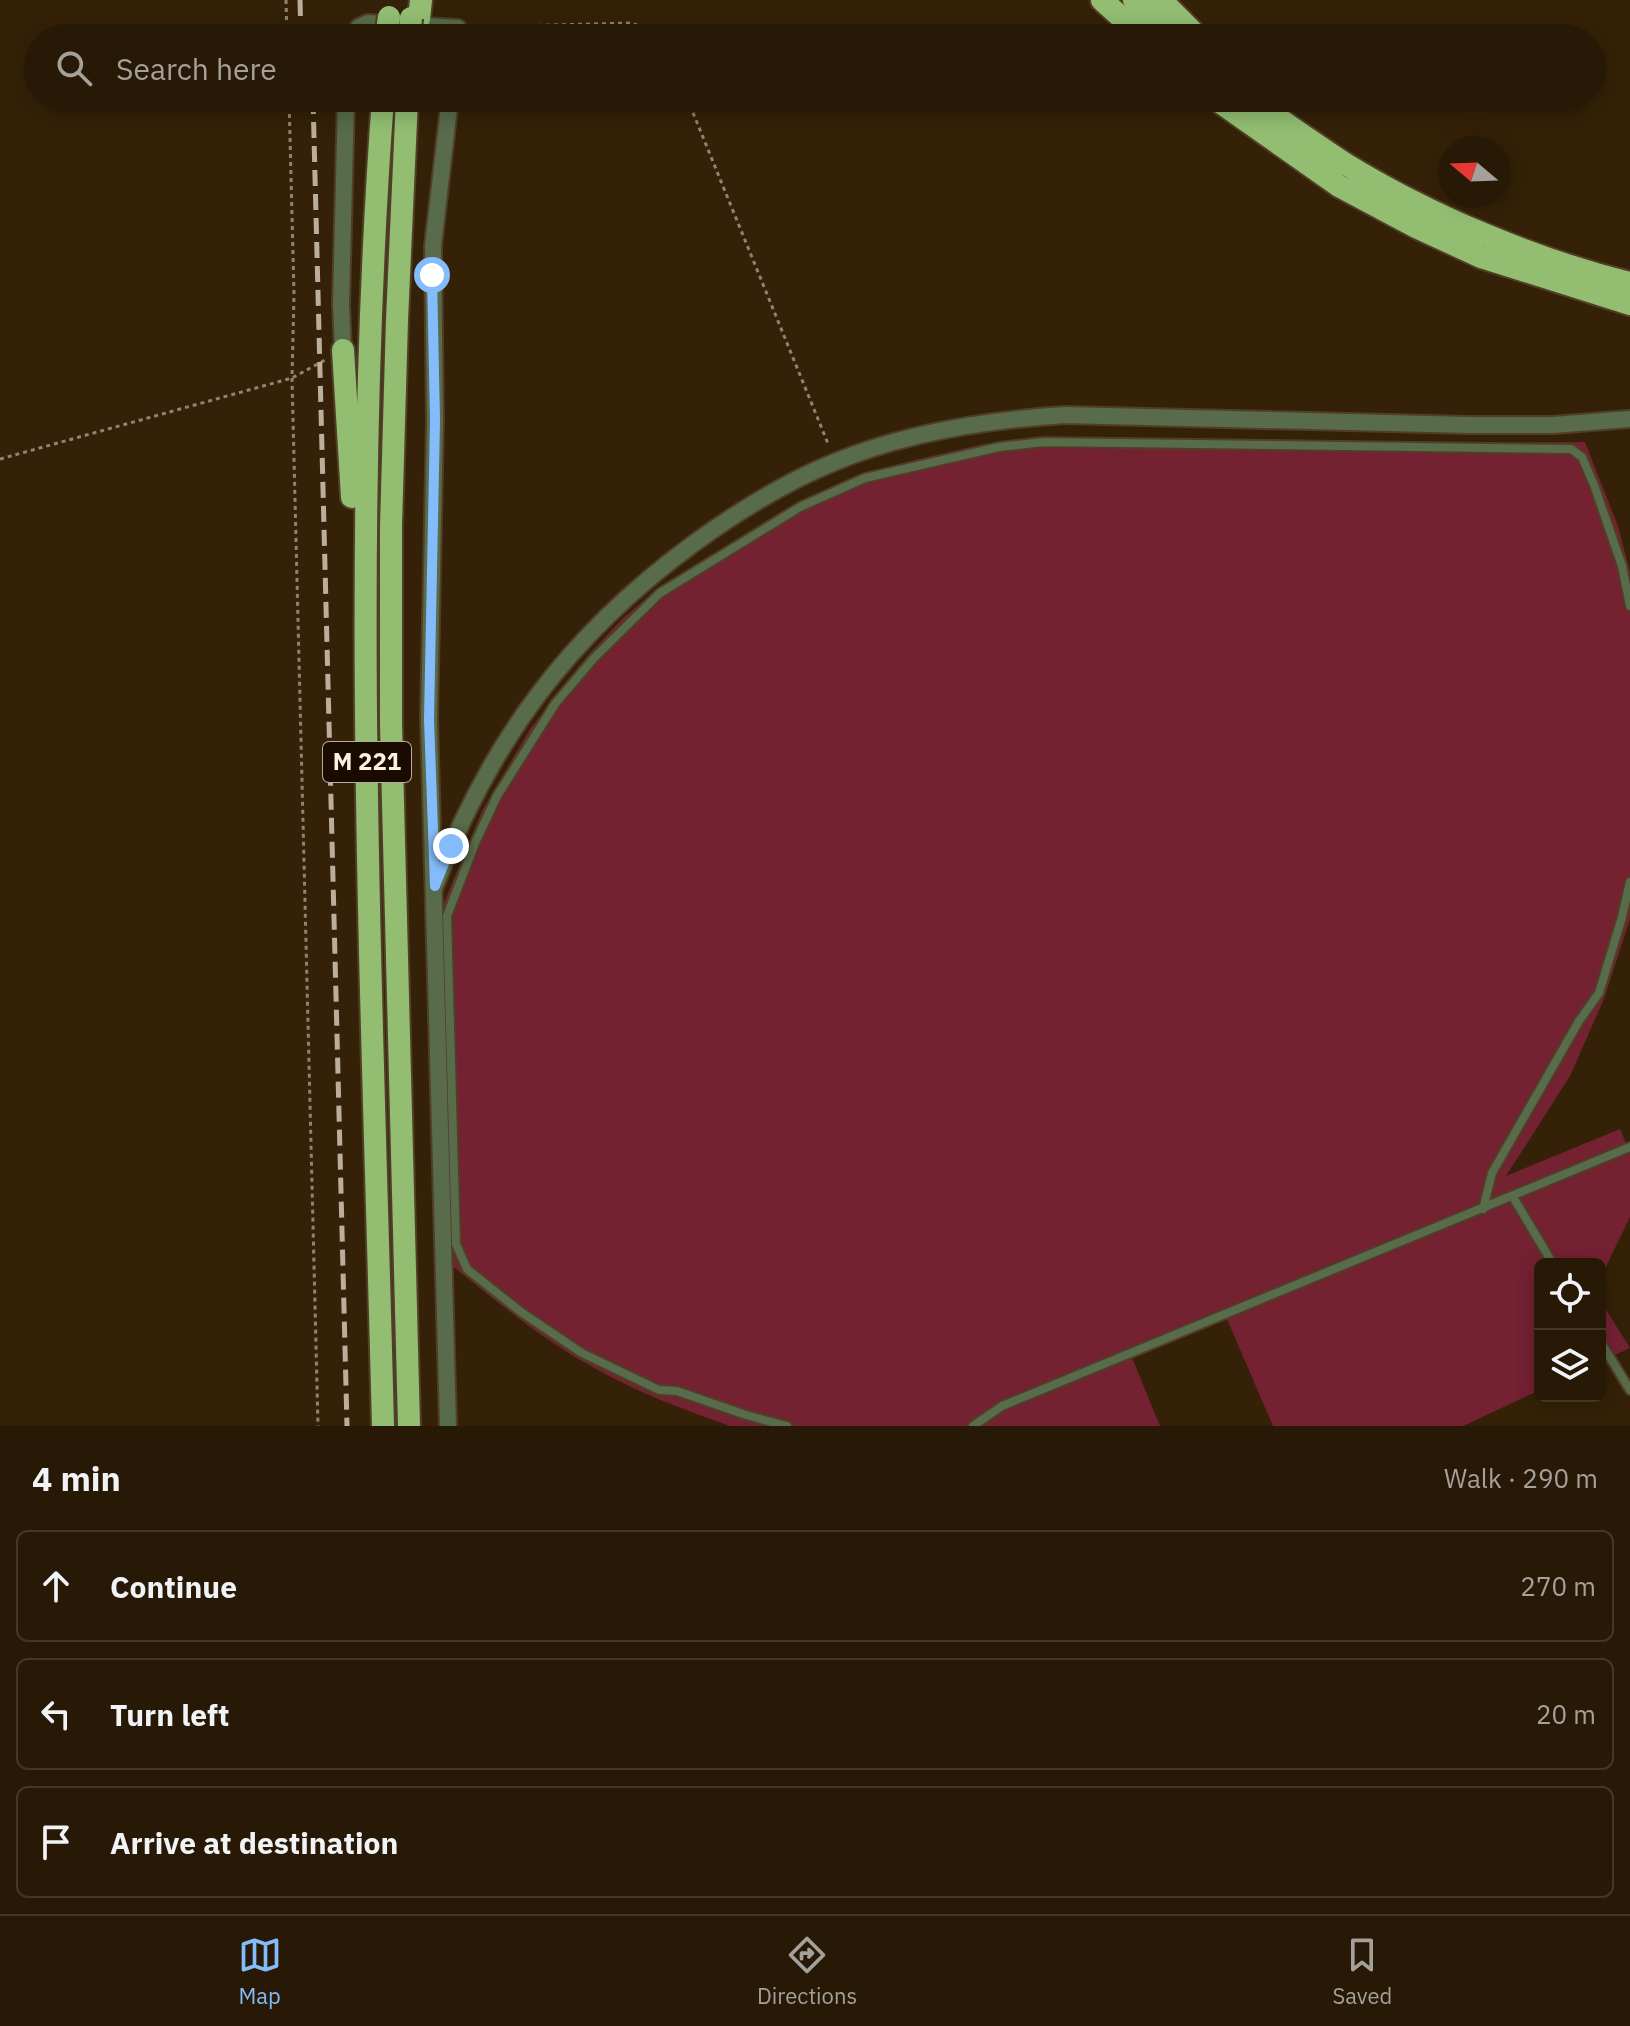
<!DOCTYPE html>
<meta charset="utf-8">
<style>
body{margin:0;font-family:"IBM Plex Sans",sans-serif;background:#332613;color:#f1f3f6}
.controls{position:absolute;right:24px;bottom:24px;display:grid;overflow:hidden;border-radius:12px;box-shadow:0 4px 20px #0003}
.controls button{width:72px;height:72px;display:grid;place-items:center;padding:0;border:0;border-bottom:2px solid #433827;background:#271905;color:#f1f3f6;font:40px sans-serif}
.compass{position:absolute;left:1438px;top:136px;width:72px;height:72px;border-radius:50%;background:#271905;box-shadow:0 4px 20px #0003;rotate:289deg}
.stop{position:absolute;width:24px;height:24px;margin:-18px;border:6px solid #84bcfb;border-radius:50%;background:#fff}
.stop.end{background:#84bcfb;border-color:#fff;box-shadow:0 2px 8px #0008}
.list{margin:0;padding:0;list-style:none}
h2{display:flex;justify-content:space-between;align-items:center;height:104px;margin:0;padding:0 32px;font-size:34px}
h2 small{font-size:26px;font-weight:400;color:#a4a09a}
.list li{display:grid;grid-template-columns:52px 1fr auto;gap:24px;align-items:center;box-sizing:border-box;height:112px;margin:0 16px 16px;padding:0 16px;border:2px solid #433827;border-radius:12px}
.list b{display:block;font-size:30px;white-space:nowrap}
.list em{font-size:26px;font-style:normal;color:#a4a09a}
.icon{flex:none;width:44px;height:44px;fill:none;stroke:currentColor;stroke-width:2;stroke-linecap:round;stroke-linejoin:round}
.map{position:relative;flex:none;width:1630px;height:1426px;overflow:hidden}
.search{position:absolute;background:#271905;box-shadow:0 4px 20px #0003;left:24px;right:24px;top:24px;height:88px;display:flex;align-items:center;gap:20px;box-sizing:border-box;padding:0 28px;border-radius:44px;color:#a4a09a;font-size:30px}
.sheet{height:488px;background:#271905}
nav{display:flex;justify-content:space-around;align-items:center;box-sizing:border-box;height:112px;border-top:2px solid #433827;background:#271905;font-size:22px;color:#a4a09a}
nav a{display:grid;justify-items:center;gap:4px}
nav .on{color:#84bcfb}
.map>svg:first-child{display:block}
.green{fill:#742132}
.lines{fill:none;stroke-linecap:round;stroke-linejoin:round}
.service-casing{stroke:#503e26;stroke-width:12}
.minor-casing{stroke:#503e26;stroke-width:20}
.trunk-casing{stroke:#503e26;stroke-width:26}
.path{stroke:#93846f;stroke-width:3;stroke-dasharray:4 4;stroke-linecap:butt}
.service{stroke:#586b4a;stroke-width:8}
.minor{stroke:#586b4a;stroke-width:16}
.trunk{stroke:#93be72;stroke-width:22}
.rail{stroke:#bcae9c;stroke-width:5;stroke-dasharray:16 8;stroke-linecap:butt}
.trunk-bridge-casing{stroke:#503e26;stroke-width:26;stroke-linecap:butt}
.trunk-bridge{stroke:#93be72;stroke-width:22}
.route{stroke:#84bcfb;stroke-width:10}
.labels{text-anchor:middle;stroke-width:6;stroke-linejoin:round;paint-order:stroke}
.shield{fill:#190b00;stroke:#b9ac9e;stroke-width:2}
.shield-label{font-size:24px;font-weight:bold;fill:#fdf1e2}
</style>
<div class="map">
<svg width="1630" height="1426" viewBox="0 0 1630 1426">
<rect width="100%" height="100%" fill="#342107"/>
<path class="green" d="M1037 437 1466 443 1585 442 1618 526 1630 572V919L1604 999 1570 1076 1506 1176 1620 1129 1630 1153V1217L1600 1279V1264H1540V1390L1463 1426H1273L1223 1310 1128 1348 1160 1426H730C682 1409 633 1391 589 1365 539 1337 495 1300 450 1264L440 912 483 809 530 729 589 654 623 618 655 591 793 505 844 481 902 463 984 444Z
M1600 1300 1630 1348 1600 1362Z"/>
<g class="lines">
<defs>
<path id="service" d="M1513 1197 1553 1264
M1483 1209 1492 1173 1579 1021 1599 993 1622 917 1630 882
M1600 1341 1630 1390
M787 1426 746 1415 677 1391 659 1390 582 1353 521 1312 467 1269 456 1244 447 916 475 843 497 796 555 704 594 658 660 593 800 507 865 478 999 447 1044 442 1571 449 1582 457 1594 485 1622 566 1630 606
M973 1426 1002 1406 1630 1147"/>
<path id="minor" d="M350 38 359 27 368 23 458 28 457 38
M343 350 341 304 346 98
M435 886C490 741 569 635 693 544 737 512 785 482 835 462 907 432 987 420 1065 415L1469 425H1553L1630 419
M448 1426 429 719 435 421 433 246 450 98"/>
<path id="trunk" d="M1102 0 1144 38
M1134 0 1174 38
M1161 0 1199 38
M419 19 421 0
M407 98 397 320 391 526V724L409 1426
M1214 98 1339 186 1416 227 1481 257 1630 304
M1248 98C1280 119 1312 142 1344 163 1427 214 1535 260 1630 283
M343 350 352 497
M383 1426C372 984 350 540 383 98"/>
</defs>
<use href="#service" class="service-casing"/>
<use href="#minor" class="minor-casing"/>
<use href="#trunk" class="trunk-casing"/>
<path class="path" d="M286 0 287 38
M474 27 632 23 653 32 657 38
M289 98 294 294 292 378 318 1426
M687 98 829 446
M0 459 292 378 325 360"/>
<use href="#service" class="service"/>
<use href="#minor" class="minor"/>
<use href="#trunk" class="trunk"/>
<path class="rail" d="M300 0 301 38
M313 98 347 1426"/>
<defs>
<path id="trunk-bridge" d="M387 30 389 17
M410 32 411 18"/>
</defs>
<use href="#trunk-bridge" class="trunk-bridge-casing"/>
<use href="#trunk-bridge" class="trunk-bridge"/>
</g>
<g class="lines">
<path class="route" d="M432 275 435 421 429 719 435 886 451 846"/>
</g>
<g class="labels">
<rect class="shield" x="323" y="742" width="88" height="40" rx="6"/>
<g class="shield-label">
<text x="367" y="770">M 221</text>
</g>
</g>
</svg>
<div class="controls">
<button><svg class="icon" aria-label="locate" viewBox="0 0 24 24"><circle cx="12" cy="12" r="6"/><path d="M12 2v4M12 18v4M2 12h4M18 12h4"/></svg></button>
<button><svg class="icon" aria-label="layers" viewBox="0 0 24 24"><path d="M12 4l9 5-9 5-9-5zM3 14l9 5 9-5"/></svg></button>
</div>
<svg class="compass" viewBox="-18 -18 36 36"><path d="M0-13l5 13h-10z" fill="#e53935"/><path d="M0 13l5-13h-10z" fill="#a4a09a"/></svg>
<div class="stop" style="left:432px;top:275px"></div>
<div class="stop end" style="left:451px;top:846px"></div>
<div class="search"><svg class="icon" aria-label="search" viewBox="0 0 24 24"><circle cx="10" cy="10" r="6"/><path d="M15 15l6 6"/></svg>Search here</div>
</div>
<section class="sheet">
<h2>4 min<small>Walk · 290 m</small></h2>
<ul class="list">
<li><svg class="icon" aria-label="ahead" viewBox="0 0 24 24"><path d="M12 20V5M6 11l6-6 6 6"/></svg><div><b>Continue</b></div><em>270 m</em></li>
<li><svg class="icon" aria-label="left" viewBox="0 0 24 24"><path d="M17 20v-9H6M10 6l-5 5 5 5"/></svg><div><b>Turn left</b></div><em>20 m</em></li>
<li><svg class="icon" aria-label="arrive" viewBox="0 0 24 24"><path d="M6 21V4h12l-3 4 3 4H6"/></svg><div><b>Arrive at destination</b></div></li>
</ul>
</section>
<nav>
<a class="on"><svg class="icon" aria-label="map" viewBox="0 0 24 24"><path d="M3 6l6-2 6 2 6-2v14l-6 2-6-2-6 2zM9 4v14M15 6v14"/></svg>Map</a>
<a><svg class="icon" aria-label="directions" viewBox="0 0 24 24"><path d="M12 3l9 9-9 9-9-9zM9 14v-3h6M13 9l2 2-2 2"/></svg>Directions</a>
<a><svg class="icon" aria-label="saved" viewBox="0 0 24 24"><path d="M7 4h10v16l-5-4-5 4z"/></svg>Saved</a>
</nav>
